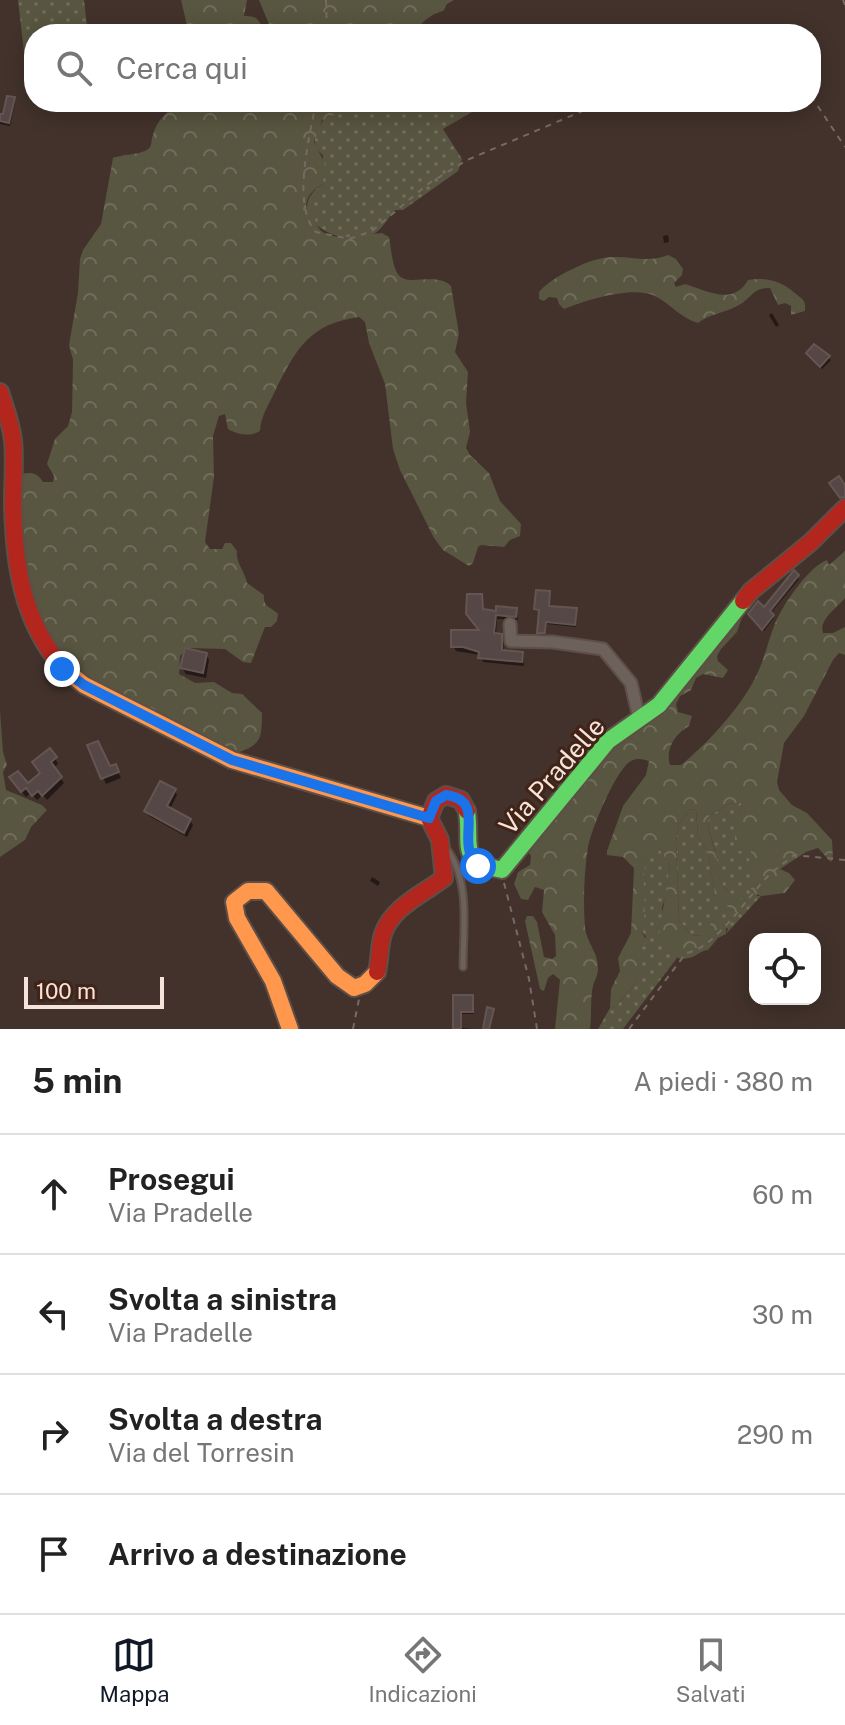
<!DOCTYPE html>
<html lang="it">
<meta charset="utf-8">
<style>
body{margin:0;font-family:"Public Sans",sans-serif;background:#f6f6f6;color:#222}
.controls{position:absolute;right:24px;bottom:24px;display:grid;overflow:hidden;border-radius:16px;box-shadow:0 4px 20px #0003}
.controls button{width:72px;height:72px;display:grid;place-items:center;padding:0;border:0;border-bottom:2px solid #e0e0e0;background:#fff;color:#222;font:40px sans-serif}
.scale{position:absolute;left:24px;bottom:20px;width:140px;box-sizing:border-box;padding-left:8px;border:4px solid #f6e3da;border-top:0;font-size:22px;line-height:28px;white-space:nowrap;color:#f6e3da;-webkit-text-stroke:6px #412417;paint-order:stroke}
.stop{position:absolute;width:24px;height:24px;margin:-18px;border:6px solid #1a73e8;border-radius:50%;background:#fff}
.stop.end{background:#1a73e8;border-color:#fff;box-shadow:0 2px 8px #0008}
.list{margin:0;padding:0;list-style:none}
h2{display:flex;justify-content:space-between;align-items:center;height:104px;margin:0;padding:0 32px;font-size:34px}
h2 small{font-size:26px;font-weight:400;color:#767676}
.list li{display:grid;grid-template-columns:52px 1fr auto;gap:24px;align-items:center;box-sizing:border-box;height:120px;padding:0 32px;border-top:2px solid #e0e0e0}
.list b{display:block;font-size:30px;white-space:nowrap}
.list p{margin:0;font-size:26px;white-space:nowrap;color:#767676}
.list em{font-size:26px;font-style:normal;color:#767676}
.icon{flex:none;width:44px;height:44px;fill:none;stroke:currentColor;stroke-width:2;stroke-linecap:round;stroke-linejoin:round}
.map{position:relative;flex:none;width:845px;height:1029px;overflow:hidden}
.search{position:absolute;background:#fff;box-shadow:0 4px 20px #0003;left:24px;right:24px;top:24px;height:88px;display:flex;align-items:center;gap:20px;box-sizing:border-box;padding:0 28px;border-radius:32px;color:#767676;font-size:30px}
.sheet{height:584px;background:#fff}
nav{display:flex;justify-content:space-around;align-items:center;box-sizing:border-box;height:112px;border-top:2px solid #e0e0e0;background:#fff;font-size:22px;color:#767676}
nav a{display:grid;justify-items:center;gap:4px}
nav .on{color:#111827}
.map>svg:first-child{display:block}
.grass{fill:url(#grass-dots)}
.forest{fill:url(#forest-crowns)}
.shadow{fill:#0007}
.building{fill:#554745;stroke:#645552;stroke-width:2}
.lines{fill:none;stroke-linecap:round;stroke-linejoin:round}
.lane-casing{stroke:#5d4f48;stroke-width:9}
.street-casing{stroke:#5d4f48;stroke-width:15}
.fast-casing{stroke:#5d4f48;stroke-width:20}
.slow-casing{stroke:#5d4f48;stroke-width:20}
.jam-casing{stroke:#5d4f48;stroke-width:20}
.path{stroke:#766a65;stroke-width:2;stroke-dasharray:6 6;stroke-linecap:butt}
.lane{stroke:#6d615b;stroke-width:5}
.street{stroke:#6d615b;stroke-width:11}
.fast{stroke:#63d668;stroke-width:16}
.slow{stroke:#ff974d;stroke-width:16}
.jam{stroke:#b3261e;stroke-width:16}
.route{stroke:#1a73e8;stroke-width:10}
.labels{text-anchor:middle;stroke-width:6;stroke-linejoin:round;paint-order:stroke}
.street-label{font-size:26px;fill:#f6e3da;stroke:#412417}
</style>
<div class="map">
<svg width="845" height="1029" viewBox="0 0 845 1029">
<defs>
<pattern id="grass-dots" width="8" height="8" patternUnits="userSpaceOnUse" patternTransform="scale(2)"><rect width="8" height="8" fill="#585540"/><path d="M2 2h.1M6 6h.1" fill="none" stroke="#716d5b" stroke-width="1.8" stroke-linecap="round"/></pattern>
<pattern id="forest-crowns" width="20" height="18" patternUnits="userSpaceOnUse" patternTransform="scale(2)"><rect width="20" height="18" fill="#585540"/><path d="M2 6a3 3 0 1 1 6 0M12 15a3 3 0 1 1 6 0" fill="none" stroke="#716d5b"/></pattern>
</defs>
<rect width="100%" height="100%" fill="#42322b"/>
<path class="grass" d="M18 0H84L88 34H34V70L26 69Z
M336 102H489L443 129 462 159 458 171 403 210H395C389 217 382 229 374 234 340 252 278 213 323 184V155C303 141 326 117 336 102Z
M742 803 740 814 745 850 751 851 756 874 757 896H761L726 934 728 928 703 936 691 935 679 920 676 842 679 824 690 809 696 810 698 837 707 850 715 893 733 895C714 883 719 865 714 847 711 834 706 830 709 816L729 804Z
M655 847 659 848 670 866 666 896 662 907 668 952 677 958 623 1029H598L610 1008 615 1007 636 983 639 949 646 937 641 930C648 904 634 868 655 847Z"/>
<path class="forest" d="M181 0H247L244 16C257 15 262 21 262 34H189Z
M259 0H454L447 4 443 11C431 14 419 23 415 34H273Z
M182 102H336L333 117 322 120 314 142 325 164 323 184C313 190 307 195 306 206L315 213C313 248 361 235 382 233L389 237C391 247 392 266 398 274 407 288 436 271 451 286L459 334 455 352 468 372 466 403 470 432 466 448 470 455 489 473 500 501 521 524 520 536 510 540 504 547 481 545 478 547 473 563 469 566 443 550 434 538 400 470 393 449 385 384 369 343 365 322 359 317C309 324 296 349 275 391 269 405 261 415 260 431 251 437 237 435 228 429L225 414 219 416 213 436 214 477 205 542 210 549H222L225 543H231L237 551C235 561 245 572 247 583L264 595C263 608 270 606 278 614L277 621 271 627H265L251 663 243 662 225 649 187 648 180 656 179 674 195 683 214 682 232 693 242 694 262 713C262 740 261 745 234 754L96 684 55 654 30 608 15 477C26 472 36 470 43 482H53L54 476 47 464 55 439 68 426 72 412 73 360 69 345 78 293 80 259 83 250 101 224 113 158C123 154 145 155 150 147 152 144 151 139 153 135 158 118 167 112 182 102Z
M668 255 676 259 683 269 682 275 674 283 676 287 685 284C706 290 733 307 748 280 767 277 781 281 796 294 803 300 806 300 805 311L791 315V306L785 303 778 305 770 288C753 287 752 298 739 305 725 313 709 314 698 323 680 318 671 304 655 296 634 285 585 300 564 309L559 304 557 298 549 297 544 301 539 299V292C551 277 592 257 612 257 631 256 650 263 668 255Z
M845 551V598C836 609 819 619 823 633H833L845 627V655L839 653 833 660 804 716 784 743 777 782 779 790 792 805 807 813 832 840 833 859 831 862 818 848 806 852 780 869 789 873 795 880 785 893 761 896 750 892 756 874 747 869 746 864 751 858V851H739L735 847V819L740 814 742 803 729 804 709 816C706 830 711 834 714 848 720 868 714 890 740 897L744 903 741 913 736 915 715 894 707 850 698 837 696 810 690 809 679 824 676 842 679 920 691 935 703 936 713 920 726 924V934L718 938 708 950C699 951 697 957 688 958 672 962 662 947 659 933L670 866 659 848H655C633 869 652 904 641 930L647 942 639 949 640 970 636 983 615 1007 610 1008 611 989 620 971 618 958 631 933 634 868 623 857 607 855V851L623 806 646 775 649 761C642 759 637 758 631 761 616 769 591 830 588 847 584 873 583 902 585 928 587 943 598 952 598 968 598 976 595 979 593 986 590 999 592 1016 590 1029H555L560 980 553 974 548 978 544 991 540 989 525 921 527 916H533L537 922 544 957 552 959 556 956 555 935 542 912 544 890 535 887 528 900 521 899 514 884 518 872 530 865 531 856 525 847 737 610 743 614 737 632 721 649 717 656 718 661 728 670 723 678 703 674 696 678 691 690 680 696 676 704 678 712 692 716 689 726C675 734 665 749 670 765H681C707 744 739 709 754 680 764 662 768 640 776 621 784 604 809 566 827 560L829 565Z
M0 711 3 752 7 765 3 772 6 790 42 805 47 810 31 827 25 840 0 857Z"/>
<path class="shadow" d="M13 99 15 103 10 126 0 124V116L5 117Z
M663 236 668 235 669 242 664 243Z
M772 313 779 325 776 327 769 315Z
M814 347 831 360 822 369 810 356Z
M797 576 799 579 770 614 774 618 764 631 752 617 765 609Z
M549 593V608L576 610V627L547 624 546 636H541V612L536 609Z
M481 596 484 611 498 613 516 610 518 620 497 619 496 635H501L503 640 504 652 522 654 524 666 483 662 480 655 456 651 453 646 481 632Z
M206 654 209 660 206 678 186 674 182 668Z
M90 746 109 769 118 772 121 778 106 784Z
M55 758 58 764 53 768 64 783 47 800 43 795 37 800 31 793 26 797 15 783 27 786 42 774 37 768Z
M174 790 177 795 170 809 190 820 193 825 187 837 149 816 146 811Z
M372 877 380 882 378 886 370 881Z
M455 997H472L474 1000V1014H462V1028L473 1029H455Z"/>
<path class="building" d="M7 96 15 97 9 123 0 121V114H3Z
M814 344 830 356 820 367 806 353Z
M839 476 845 485V497L840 498 829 483Z
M794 570 799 575 770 611 774 615 762 630 748 614 758 601 764 607Z
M536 590 550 591 549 606 577 608 575 625 546 622 545 633H537L539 610 534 609Z
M467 594H482L483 609 496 611V606L517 608 516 617 496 615 494 633 502 634V650L523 652 522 662 478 658 479 652 463 647H451V630H479L466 614Z
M185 648 207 653 203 673 180 668Z
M98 741 110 766 116 764 119 772 101 779 87 745Z
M50 748 57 757 51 762 62 777 42 796 38 791 32 796 26 788 21 792 9 777 18 771 28 783 40 773 32 762Z
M160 781 176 789 167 806 191 819 184 833 144 811Z
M453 995H473V1012H461V1029H453Z
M487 1007 494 1009 489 1029H483Z"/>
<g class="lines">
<defs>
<path id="lane" d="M446 848C471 880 463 929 463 967"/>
<path id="street" d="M510 624 511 641 553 642 603 649 631 683 639 718"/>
<path id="fast" d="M467 811C472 847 457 861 502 870L608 741 659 705 743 601"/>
<path id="slow" d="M64 669 84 685 232 760 429 818
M290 1029 273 981 237 918 234 902 248 891H266L337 976 354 988 365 984 377 972"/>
<path id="jam" d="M0 392C5 408 11 423 13 440 15 460 13 481 13 502 14 563 22 622 64 669
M743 601 751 591 811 542 845 508
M377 972C380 960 379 947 383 934 392 907 423 894 444 878L440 840 429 818 436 801 446 795 461 800 467 811"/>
</defs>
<use href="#lane" class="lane-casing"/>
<use href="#street" class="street-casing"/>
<use href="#fast" class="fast-casing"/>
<use href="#slow" class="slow-casing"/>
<use href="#jam" class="jam-casing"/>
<path class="path" d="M326 0 327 34
M843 0 845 5
M811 96 845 147
M316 102C310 135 291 206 316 232L349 239 372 231 428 184 467 160 604 102
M504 883 529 979 537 1029
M353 1029 359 999
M629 1029 686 953C715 949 748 896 769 875 776 868 786 862 794 855L845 860"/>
<use href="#lane" class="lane"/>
<use href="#street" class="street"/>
<use href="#fast" class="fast"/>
<use href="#slow" class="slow"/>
<use href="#jam" class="jam"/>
</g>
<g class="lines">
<path class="route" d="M62 669 84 685 232 760 429 818 436 801 446 795C489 801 453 842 478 866"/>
</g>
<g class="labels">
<g class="street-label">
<text transform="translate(552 776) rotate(-49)" y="9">Via Pradelle</text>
</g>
</g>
</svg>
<div class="controls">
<button><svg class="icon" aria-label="locate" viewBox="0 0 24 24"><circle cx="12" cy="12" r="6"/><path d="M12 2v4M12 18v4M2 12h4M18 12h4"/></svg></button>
</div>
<div class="scale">100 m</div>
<div class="stop" style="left:478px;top:866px"></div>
<div class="stop end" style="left:62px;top:669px"></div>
<div class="search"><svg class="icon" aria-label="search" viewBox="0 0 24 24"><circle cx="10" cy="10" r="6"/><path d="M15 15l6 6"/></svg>Cerca qui</div>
</div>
<section class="sheet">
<h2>5 min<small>A piedi · 380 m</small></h2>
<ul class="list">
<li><svg class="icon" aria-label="ahead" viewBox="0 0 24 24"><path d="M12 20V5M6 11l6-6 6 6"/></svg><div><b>Prosegui</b><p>Via Pradelle</p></div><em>60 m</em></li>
<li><svg class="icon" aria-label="left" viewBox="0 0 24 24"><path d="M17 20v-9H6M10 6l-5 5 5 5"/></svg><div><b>Svolta a sinistra</b><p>Via Pradelle</p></div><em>30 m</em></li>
<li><svg class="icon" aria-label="right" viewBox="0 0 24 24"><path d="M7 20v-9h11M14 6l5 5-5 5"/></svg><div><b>Svolta a destra</b><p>Via del Torresin</p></div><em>290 m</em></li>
<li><svg class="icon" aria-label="arrive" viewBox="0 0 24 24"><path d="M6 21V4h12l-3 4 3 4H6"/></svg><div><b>Arrivo a destinazione</b></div></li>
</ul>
</section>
<nav>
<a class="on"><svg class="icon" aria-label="map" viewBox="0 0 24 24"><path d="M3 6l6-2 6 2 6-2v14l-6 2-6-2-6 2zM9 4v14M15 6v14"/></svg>Mappa</a>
<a><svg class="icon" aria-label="directions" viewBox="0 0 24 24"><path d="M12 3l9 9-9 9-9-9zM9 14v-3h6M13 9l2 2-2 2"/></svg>Indicazioni</a>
<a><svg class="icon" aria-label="saved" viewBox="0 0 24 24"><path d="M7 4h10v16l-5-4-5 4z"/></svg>Salvati</a>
</nav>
